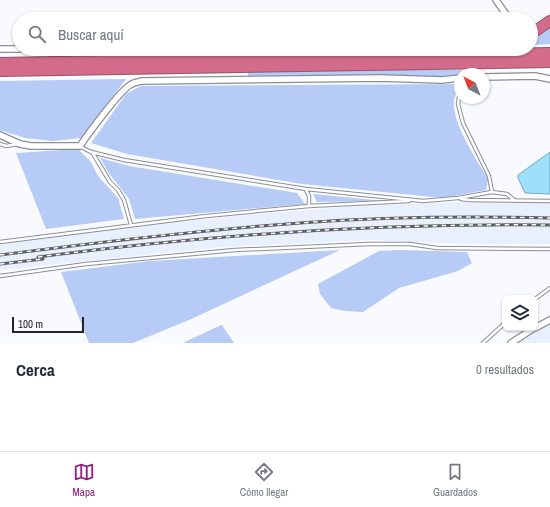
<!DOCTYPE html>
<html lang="es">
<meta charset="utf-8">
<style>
body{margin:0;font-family:"Archivo Narrow",sans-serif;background:#f6f6f7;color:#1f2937}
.controls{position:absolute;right:12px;bottom:12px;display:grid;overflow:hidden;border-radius:8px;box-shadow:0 1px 3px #0004}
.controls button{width:36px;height:36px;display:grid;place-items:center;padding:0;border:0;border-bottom:1px solid #e0e1e3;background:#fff;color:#1f2937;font:20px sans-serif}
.compass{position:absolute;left:454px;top:68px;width:36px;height:36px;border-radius:50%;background:#fff;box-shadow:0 1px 3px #0004;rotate:318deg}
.scale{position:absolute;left:12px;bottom:10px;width:72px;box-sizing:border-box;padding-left:4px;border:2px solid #232426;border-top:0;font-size:11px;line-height:14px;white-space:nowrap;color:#232426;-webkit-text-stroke:3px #f8fafe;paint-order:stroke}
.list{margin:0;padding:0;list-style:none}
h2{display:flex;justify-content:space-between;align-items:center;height:52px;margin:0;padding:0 16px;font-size:17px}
h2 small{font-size:13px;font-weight:400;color:#747a83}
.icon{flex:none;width:22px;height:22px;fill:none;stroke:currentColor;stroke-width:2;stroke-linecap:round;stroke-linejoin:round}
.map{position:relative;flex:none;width:550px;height:343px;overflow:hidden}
.search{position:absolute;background:#fff;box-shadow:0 1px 3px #0004;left:12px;right:12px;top:12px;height:44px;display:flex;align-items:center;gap:10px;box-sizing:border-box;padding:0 14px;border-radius:22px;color:#747a83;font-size:15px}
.sheet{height:108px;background:#fff}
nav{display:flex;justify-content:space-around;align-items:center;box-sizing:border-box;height:56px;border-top:1px solid #e0e1e3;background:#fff;font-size:11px;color:#747a83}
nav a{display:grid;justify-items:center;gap:2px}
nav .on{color:#901e7e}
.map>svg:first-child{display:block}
.built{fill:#e8f0fe}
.green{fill:#b6cbf5}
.water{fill:#9ee0fb;stroke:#79a8bb}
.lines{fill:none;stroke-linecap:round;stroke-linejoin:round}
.lane-casing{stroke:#8b8f95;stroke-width:4.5}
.street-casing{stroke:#8b8f95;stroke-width:8}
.highway-casing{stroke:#955368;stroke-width:12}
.lane{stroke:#fff;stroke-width:2.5}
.street{stroke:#fff;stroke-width:5.5}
.highway{stroke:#d36c8b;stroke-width:10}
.rail-casing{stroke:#5c5e60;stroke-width:3}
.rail{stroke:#f8fafe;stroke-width:1.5;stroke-dasharray:4.5;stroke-linecap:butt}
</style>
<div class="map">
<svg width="550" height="343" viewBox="0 0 550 343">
<rect width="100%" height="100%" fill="#f8fafe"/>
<path class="built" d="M461 202 550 203V244H465L372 240 220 247 0 270V245L25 241 107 230 239 216 357 206Z
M550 316V343H506L528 328H535V323Z"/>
<path class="green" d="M550 28V44L531 45V42Z
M385 69 462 70 460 75 424 77 400 76 248 77V71Z
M126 79 81 138 53 141 25 138 0 130V81Z
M460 84C458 89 454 96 454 102 452 124 477 160 488 179L486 190 443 198 302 184 127 154 91 143 126 94 141 86Z
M78 149 91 162 98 176 118 198 124 219 46 229 16 153Z
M100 158 129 166 297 193 305 204 135 219 129 199 108 172Z
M313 194 384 201 317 202Z
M340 250 189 320 133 343H89L61 272 150 261Z
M399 250 467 252 472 263 458 271 399 288 363 312 345 311 331 308 320 294 318 284 379 251Z
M222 325 234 343H183L221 325Z"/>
<path class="water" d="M550 152V194L525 193 518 178V175Z"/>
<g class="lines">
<defs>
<path id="lane" d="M0 144 6 146 18 144
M81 147 91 152 124 160 306 189 423 201 458 198 492 192 489 176 463 123 458 104 460 92
M92 152 110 182 118 190 124 200 131 225
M306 190 309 196V206
M492 192 507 194 514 200
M461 199 470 200 550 201
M0 242 206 216 309 206 409 201
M0 276 86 264 235 250 369 244H410L437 248 550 249
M535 299 550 288
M483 343 505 323"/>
<path id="street" d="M496 0 505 13 511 19
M0 49H19
M484 77 535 76 550 79
M0 135 20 144 31 146H80C88 134 119 92 130 85 134 82 138 82 142 81L380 78 442 80 460 78
M535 328 550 320
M511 343 534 328"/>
<path id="highway" d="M531 34 550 21
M0 63 550 53
M0 71 550 62"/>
</defs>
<use href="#lane" class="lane-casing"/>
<use href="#street" class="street-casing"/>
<use href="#highway" class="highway-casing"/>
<use href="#lane" class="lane"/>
<use href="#street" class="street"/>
<use href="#highway" class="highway"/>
<defs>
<path id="rail" d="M0 255C100 242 200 230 300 223 383 217 467 216 550 218
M38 257C207 235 379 223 550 225
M0 264 43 259"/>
</defs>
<use href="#rail" class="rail-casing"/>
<use href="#rail" class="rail"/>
</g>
</svg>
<div class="controls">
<button><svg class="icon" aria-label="layers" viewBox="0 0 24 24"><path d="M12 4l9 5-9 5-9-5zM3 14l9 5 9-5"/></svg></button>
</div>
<svg class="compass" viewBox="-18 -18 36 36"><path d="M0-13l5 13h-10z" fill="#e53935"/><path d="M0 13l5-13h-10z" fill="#747a83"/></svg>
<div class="scale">100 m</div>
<div class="search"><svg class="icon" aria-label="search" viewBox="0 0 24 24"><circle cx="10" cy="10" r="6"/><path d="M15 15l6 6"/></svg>Buscar aquí</div>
</div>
<section class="sheet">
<h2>Cerca<small>0 resultados</small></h2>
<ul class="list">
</ul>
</section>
<nav>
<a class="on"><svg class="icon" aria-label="map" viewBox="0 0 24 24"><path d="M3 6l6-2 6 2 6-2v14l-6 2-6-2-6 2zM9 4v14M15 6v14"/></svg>Mapa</a>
<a><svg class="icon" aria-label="directions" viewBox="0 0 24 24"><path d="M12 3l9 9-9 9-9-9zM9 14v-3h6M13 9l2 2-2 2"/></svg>Cómo llegar</a>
<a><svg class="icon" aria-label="saved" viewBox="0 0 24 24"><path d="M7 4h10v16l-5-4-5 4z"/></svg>Guardados</a>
</nav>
